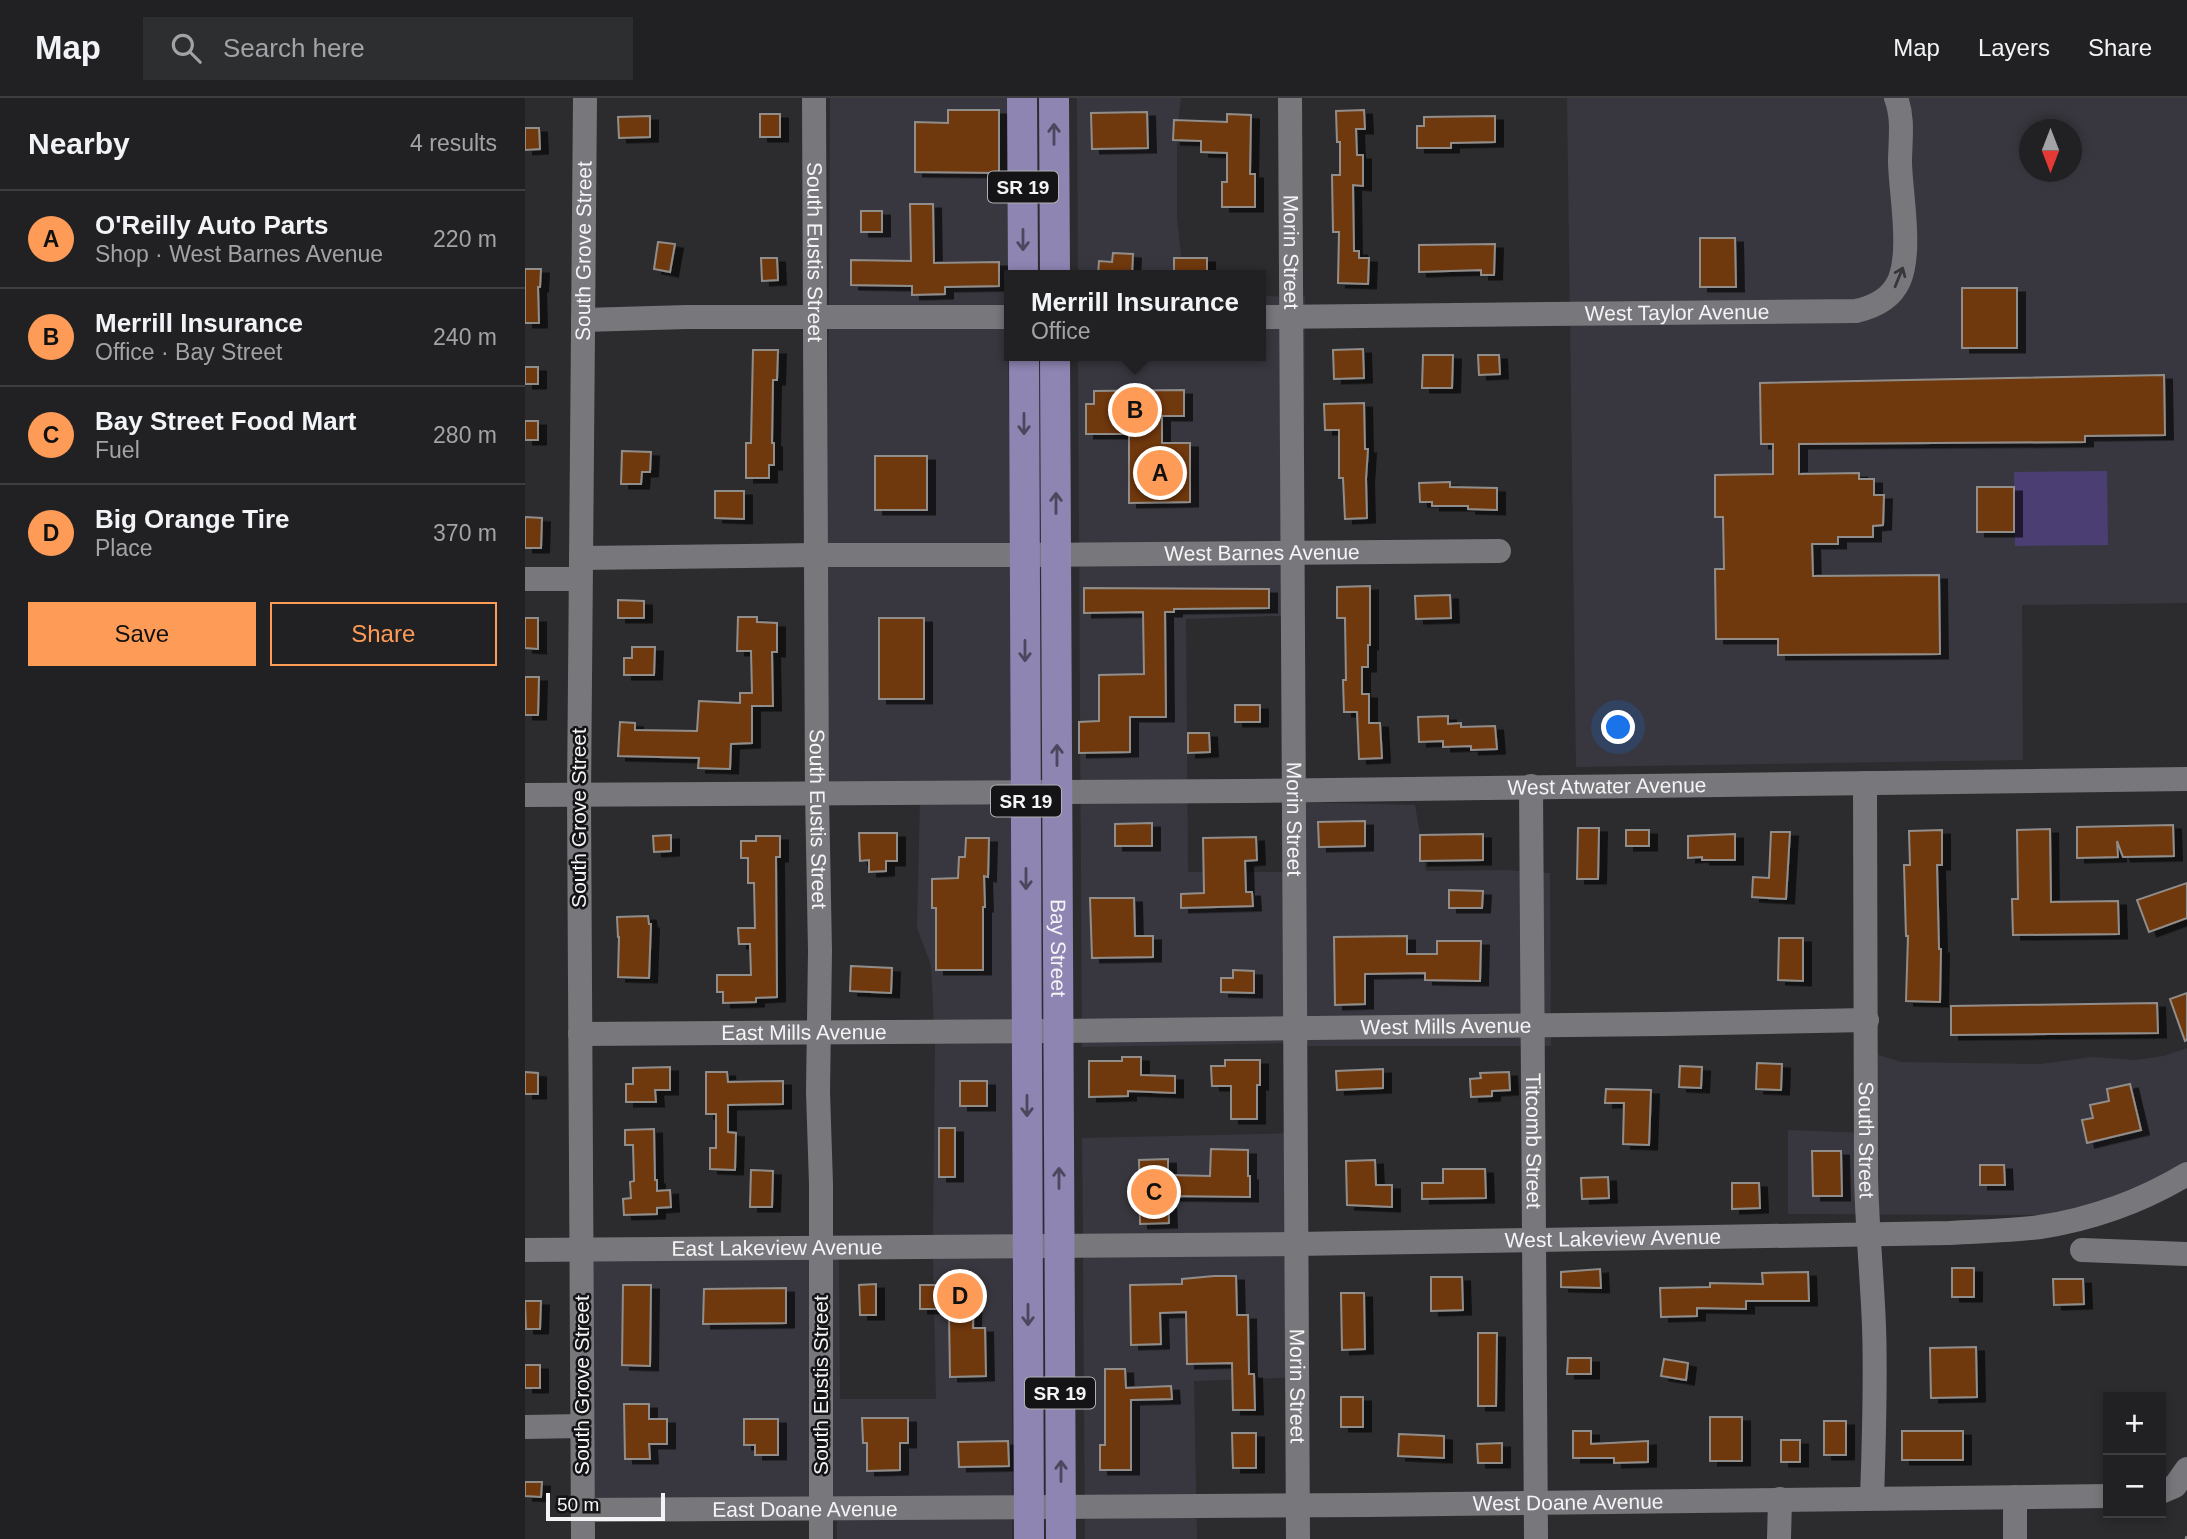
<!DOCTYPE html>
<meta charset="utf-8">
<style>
body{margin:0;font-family:Arial,sans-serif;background:#2d2e30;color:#f1f3f6}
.controls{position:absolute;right:21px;bottom:21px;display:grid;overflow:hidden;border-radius:0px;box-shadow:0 4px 10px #0003}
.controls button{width:63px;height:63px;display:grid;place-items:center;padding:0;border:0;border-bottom:2px solid #3e3e41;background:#212123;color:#f1f3f6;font:35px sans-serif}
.compass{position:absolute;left:1494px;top:21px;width:63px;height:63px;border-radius:50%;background:#212123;box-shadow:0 4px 10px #0003;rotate:180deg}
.scale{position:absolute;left:21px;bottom:18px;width:119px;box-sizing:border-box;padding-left:7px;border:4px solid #f4f3f5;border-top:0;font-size:19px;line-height:24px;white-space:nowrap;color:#f4f3f5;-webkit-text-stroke:5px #141416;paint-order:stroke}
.you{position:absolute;left:1094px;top:630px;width:24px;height:24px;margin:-18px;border:5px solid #fff;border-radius:50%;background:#1a73e8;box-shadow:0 0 0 10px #1a73e833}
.badge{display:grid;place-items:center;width:46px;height:46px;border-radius:50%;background:#fe9c57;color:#111;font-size:23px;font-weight:700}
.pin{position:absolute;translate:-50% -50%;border:4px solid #fff;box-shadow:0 2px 7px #0006}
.popup{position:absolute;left:479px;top:172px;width:262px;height:91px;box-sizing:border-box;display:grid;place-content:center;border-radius:0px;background:#212123;filter:drop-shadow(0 2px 5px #0005);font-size:23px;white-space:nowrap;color:#a2a3a6}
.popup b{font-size:26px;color:#f1f3f6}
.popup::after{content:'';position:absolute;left:50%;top:100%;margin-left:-14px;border:14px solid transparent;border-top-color:#212123}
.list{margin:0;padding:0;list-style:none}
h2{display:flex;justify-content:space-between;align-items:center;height:91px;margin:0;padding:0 28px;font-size:30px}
h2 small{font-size:23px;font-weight:400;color:#a2a3a6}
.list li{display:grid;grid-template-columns:46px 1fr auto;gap:21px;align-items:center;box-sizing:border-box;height:98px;padding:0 28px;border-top:2px solid #3e3e41}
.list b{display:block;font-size:26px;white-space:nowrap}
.list p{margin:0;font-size:23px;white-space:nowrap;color:#a2a3a6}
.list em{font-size:23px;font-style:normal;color:#a2a3a6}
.actions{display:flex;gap:14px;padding:21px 28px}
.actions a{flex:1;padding:16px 0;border:2px solid #fe9c57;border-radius:0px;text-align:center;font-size:24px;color:#fe9c57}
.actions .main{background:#fe9c57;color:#111}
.icon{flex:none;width:38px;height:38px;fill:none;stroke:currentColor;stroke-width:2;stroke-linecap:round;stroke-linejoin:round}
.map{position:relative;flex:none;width:1662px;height:1441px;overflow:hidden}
header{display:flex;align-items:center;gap:42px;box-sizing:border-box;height:98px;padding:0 35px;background:#212123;border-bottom:2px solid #3e3e41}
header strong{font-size:33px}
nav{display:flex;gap:38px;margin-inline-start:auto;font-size:24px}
.search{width:490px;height:63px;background:#2d2e30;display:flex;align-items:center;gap:18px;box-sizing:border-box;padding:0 24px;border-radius:0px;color:#a2a3a6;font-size:26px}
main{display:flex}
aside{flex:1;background:#212123}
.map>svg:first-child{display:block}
.built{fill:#38373f;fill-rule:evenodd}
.green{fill:#4b3e73}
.building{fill:#6f380c;stroke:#918d8b;stroke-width:2;filter:url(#shadow)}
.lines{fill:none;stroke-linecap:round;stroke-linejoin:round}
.minor{stroke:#78777b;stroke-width:24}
.major{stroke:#8f85b3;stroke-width:30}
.rail{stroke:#89888b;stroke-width:4.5}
.oneway{stroke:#4b475d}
.oneway2{stroke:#373739}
.labels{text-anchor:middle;stroke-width:5;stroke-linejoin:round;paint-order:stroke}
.shield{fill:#141416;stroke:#b1b0b2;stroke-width:2}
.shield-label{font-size:19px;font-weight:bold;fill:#f4f3f5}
.street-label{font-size:21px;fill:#f4f3f5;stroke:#141416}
</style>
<header>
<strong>Map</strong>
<div class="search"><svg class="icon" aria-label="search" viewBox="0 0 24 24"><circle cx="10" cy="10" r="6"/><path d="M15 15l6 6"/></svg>Search here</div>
<nav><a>Map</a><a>Layers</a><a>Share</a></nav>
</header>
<main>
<aside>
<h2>Nearby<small>4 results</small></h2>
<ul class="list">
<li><span class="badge">A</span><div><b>O'Reilly Auto Parts</b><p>Shop · West Barnes Avenue</p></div><em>220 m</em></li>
<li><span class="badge">B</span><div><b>Merrill Insurance</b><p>Office · Bay Street</p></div><em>240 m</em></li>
<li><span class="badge">C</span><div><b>Bay Street Food Mart</b><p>Fuel</p></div><em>280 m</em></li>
<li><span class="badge">D</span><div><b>Big Orange Tire</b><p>Place</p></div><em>370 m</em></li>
</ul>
<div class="actions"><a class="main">Save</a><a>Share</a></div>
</aside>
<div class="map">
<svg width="1662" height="1441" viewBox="0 0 1662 1441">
<defs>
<filter id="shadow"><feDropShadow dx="8" dy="4.5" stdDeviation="0" flood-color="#0009"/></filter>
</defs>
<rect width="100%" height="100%" fill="#2c2c2f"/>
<path class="built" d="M305 0H487L483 244 488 642 487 1140 408 1141 410 947 406 867 392 830 395 703 301 700Z
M552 0H656L652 33V120L658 177H553Z
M1042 0H1662V505L1497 507 1498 662 1051 669ZM1504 32H1546V74H1504Z
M736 198 780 199 778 517 661 521 663 774H766L769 704 890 707 901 773 980 772 1025 775 1026 948H768L767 945 557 949 553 258H736Z
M1662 950V1066L1572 1108 1527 1117 1263 1116V1032L1343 1035 1353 957 1376 964 1516 966 1567 959 1610 962 1639 958Z
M775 1035 777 1137 558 1139 557 1040Z
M777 1156 779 1279 669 1283 672 1441H560L558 1157Z
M487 1158V1441H312V1409L66 1423 64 1161 314 1160 315 1301H411L408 1159Z"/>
<path class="green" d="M1582 373 1583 447 1490 448 1489 374Z"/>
<path class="building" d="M423 12H474V75L390 74V24L423 25Z
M839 12 840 31H831L832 57H838V88L828 87 829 153H834V160H844L843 186 813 185 814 134H808L807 77H815V44H812L811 13Z
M622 14 623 50 567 51 566 15Z
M235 16H255V39H235Z
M702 16 726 17 725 76H730V109H697V84H702V55L676 54V43L648 42 649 22 702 24Z
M125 18V39L94 40 93 19Z
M970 18V44L926 45V50H892V28H899V19Z
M0 30H14L15 51 0 52Z
M385 106H408L409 165 474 164V188L420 189V196L387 197V188L326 187V162L386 163Z
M336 113H357V134H336Z
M1175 140H1210L1211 189H1175Z
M133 144 150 146 145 174 129 171Z
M970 146 969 177H956V172L894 174V147Z
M588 155 608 156 607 177H573L574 163 587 164Z
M236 160H252L253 182 237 183Z
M649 160H682V177H649Z
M0 171H16L15 189H13L14 225H0Z
M1437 190H1492V250H1437Z
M838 251 839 280 809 281 808 252Z
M228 252H253L252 282H248L247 345H249V367H244V380H221V345H226Z
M898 257H928L927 290H897Z
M953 257H974L975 276 954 277Z
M0 269H13V286H0Z
M1639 277 1640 337 1560 338V344L1274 346V376L1334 375V381H1349V397H1359L1358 427 1348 428V439H1313V446H1287L1288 478 1414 477 1415 556 1253 557V541H1191L1190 471H1199L1198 419H1190V377L1248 376V346H1236L1235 285Z
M659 292V318H637V345H665V404L604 405V336H561V306H569V293Z
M839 305 840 351H843L841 381 842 420 820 421 818 380H814V332H800L799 306Z
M0 323H13V342H0Z
M97 353 126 354 125 374H117L116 386H96Z
M350 358H402V412H350Z
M925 384V389L972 390V412L943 411V408H907V404H895L894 385Z
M1452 389H1489V434H1452Z
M190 393H219V421L190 420Z
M0 419 17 420 16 450H0Z
M845 488V547H843V569H837V596H844V625H855L857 660 834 661 832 614H819L818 582H821L820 520H812V489Z
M559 490 744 491V510L649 511V514H640L641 619H605V654L554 655V624L574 623V577L619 576 618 514 559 515Z
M925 497 926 520 891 521 890 498Z
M93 502 119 503V520H93Z
M213 519H232V524L252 525V554H247L248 608H227V645L206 646 205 671 173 670 174 660 93 658 95 624 110 625V632L172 633 174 603 215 605V595H227L226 553H212Z
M0 520H13V551L0 550Z
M354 520H399V601H354Z
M107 549H130L129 577H99V560H107Z
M0 579H14L13 617H0Z
M710 607H735V624H710Z
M923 618V626L936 625V629L970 628 972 651 946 652V648L918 649V643L894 644 893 619Z
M663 635H684L685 654 663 655Z
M840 723V748L794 749 793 724Z
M627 725V748H590V726Z
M1648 727 1649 758 1598 759 1592 743 1593 759 1552 760V729Z
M1053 730H1074L1073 781H1052Z
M1525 731 1526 804 1593 803 1594 836 1488 837 1487 801H1493L1492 732Z
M1101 732H1124V748H1101Z
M1417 732V767H1412L1414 851H1416L1415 904 1381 903 1383 838H1381L1379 767H1385L1384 733Z
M1246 734H1265L1261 801 1227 799 1228 779 1244 780Z
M334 735H372V763H361V773L344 774V762L335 763Z
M958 736V762L895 763V737Z
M1210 736V762H1177V759L1163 760V738Z
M146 737V753L129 754 128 738Z
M231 738H255V759H251L252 899 231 900V904L198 905V894H192V877H226L225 846H214L213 830H230L229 785H223V760H216V743H231Z
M731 739 732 762 720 763 721 794H727L728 808 656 810V796L679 795 678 740Z
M441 740H464L463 779 459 778 460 809H458V872H411V810H407V781L433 780 434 759H440Z
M1662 785V820L1624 834 1612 802Z
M924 792 958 793 957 810H924Z
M565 800H609L610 838H628V859L567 860Z
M123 818 124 826H126L124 880 93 879 94 839H93L92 819Z
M882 838V856H912V843H956L955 883 900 882V875L840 876V906L810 907 809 839Z
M1254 840H1278V883L1253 882Z
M326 868 367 870 366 895 325 893Z
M708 872 729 873V895L696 894V880H708Z
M1662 895V942L1660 943 1645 901Z
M1632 905 1633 935 1426 937V908Z
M597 959H616V977L650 978V995L603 993V998L564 999V963H597Z
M700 962H735V987H732V1021H706V988H687L686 968H700Z
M1232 965 1257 966 1256 992 1231 991Z
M1155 968 1177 969 1176 990 1154 989Z
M145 969V992H130L131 1004H101V986H108V970Z
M858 971V990L812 992 811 973Z
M0 974 13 975V996H0Z
M181 974H202L203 984 258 983V1006L203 1007V1034L211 1035 210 1072 185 1071V1050H191V1016H181Z
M984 974 985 992 967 993V998L946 999 945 981 956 980 955 975Z
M435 983H462V1008H435Z
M1605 986 1616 1032 1562 1045 1557 1022 1568 1020 1565 1007 1584 1003 1582 991Z
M1081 991 1126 992 1124 1047 1098 1046 1099 1005H1080Z
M414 1030H430V1079H414Z
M129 1031 130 1082H132V1093L145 1092 146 1109 132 1110V1116L99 1117 98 1101 106 1100 105 1084 109 1083 108 1047H100V1032Z
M686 1051 723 1052V1078H725V1099L643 1098 644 1125 615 1126 614 1062 643 1061V1077L685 1078Z
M1287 1053H1316L1317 1098H1288Z
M850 1062 851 1087H867V1109L822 1107 821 1063Z
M1455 1067H1479L1480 1087H1455Z
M918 1071H960L961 1100 897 1101V1085H918Z
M226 1072 248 1073 247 1109H225Z
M1083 1079 1084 1100 1057 1101 1056 1080Z
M1207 1085H1234L1235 1110 1207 1111Z
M1427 1170H1449V1199H1427Z
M1075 1171 1076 1190 1036 1189V1174Z
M1283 1174 1284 1203H1221V1211L1172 1210V1218L1136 1219 1135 1190 1185 1189V1185L1238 1186 1237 1175Z
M689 1178H711L712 1217H723L724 1276H729L730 1312H708L707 1265 662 1266 661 1214 635 1215 636 1246 606 1247 605 1187 657 1186V1181Z
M906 1179H937L938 1212 906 1213Z
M421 1180 449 1181 448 1230H460L461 1278 425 1279 424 1216H421V1211H395V1187H421Z
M1528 1181H1558L1559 1206 1529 1207Z
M351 1186V1217H335L334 1187Z
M98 1187H126L125 1268 97 1267Z
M261 1190V1225L178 1226 179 1191Z
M816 1195H839L840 1251 817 1252Z
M0 1203H16L15 1231H1Z
M953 1235H972L971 1308H953Z
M1451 1249 1452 1299 1406 1300 1405 1250Z
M1043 1260H1066V1276H1042Z
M1139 1261 1163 1265 1161 1282 1136 1278Z
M0 1267H15V1290H0Z
M580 1271H600L601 1290 646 1288 647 1301 606 1302V1372H575V1347H580Z
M816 1299H838V1329H816Z
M99 1306H124V1321H142V1346H124L125 1361H100Z
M1185 1319H1217V1363H1185Z
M337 1320H383V1345H375V1372L342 1373V1345H338Z
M219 1321H253V1357H230V1347H219Z
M1299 1323H1321V1357H1299Z
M1048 1333H1066V1346L1123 1343V1364L1089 1365V1360H1048Z
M1377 1333H1438V1362H1377Z
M707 1335H731V1370H708Z
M874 1336 919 1338V1360L873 1358Z
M1256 1342H1275V1364H1256Z
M483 1343 484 1368 434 1369 433 1344Z
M977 1345V1365H953L952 1346Z
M0 1384H17L16 1399 0 1398Z"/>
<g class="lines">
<g class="minor">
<path id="s1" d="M289 0 292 696 295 853 293 994 296 1086V1441"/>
<path id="s2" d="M765 0 773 1441"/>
<path id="s3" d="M736 219 1331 213C1349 209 1366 201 1374 183 1387 153 1376 98 1375 65 1375 43 1379 21 1371 0"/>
<path d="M58 222 162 219H484"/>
<path id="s4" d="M56 460 291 457H500L974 453"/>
<path d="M0 481H55"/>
<path id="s5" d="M1340 685 1341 1078C1342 1128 1347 1178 1349 1228 1351 1285 1349 1343 1347 1400"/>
<path id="s6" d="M1006 688 1011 1441"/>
<path id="s7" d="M0 697 719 693 1662 681"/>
<path id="s8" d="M55 936 534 933 1139 926 1342 922"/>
<path id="s9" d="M0 1152 771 1146 1424 1135C1454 1133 1485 1133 1515 1129 1567 1121 1617 1103 1662 1076"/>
<path d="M1557 1152 1662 1156"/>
<path d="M0 1329 57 1328"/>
<path d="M1636 1394 1650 1388 1662 1371"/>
<path id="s10" d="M58 1412C566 1412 1075 1404 1583 1398"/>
<path id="s11" d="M58 1441 54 698 60 0"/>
<path d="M1254 1441 1255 1401"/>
<path d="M1490 1441V1399"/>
</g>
<g class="major">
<path d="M497 0 498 177"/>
<path d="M529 0 530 177"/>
<path d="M499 258 504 1441"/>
<path id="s12" d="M530 258 536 1441"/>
</g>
<path class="rail" d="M1662 1441V1440"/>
</g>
<defs><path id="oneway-shaft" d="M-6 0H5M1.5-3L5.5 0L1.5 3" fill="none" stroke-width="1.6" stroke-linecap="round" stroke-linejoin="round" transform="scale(1.75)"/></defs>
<g class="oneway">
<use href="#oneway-shaft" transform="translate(529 36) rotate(-90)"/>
<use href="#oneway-shaft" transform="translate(498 142) rotate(90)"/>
<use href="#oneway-shaft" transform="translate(499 326) rotate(90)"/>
<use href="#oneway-shaft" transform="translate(531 405) rotate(-90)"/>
<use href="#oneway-shaft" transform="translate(500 553) rotate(90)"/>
<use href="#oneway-shaft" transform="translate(532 657) rotate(-90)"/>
<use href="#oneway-shaft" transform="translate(501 781) rotate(90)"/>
<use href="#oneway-shaft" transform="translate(502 1008) rotate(90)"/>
<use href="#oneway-shaft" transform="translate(534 1080) rotate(-90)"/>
<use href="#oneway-shaft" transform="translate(503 1217) rotate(90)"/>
<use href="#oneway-shaft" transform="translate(536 1373) rotate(-90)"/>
</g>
<use class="oneway2" href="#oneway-shaft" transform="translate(1374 179) rotate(-68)"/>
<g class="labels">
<g class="shield">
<rect x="463" y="73.5" width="70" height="31" rx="5"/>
<rect x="466" y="687.5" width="70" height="31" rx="5"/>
<rect x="500" y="1279.5" width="70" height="31" rx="5"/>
</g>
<g class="shield-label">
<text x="498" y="96">SR 19</text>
<text x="501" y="710">SR 19</text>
<text x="535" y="1302">SR 19</text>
</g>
<g class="street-label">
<text dy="7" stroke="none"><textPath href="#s11" startOffset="1288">South Grove Street</textPath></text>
<text dy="7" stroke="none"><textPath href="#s1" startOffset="154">South Eustis Street</textPath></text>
<text dy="7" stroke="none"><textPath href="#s2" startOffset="154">Morin Street</textPath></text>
<text dy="7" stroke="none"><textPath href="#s3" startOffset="416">West Taylor Avenue</textPath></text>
<text dy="7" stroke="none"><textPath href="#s4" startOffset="681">West Barnes Avenue</textPath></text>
<text dy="7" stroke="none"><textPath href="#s7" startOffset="1082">West Atwater Avenue</textPath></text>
<text transform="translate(54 720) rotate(-90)" y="7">South Grove Street</text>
<text dy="7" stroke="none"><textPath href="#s1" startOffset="721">South Eustis Street</textPath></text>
<text dy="7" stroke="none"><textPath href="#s2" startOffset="721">Morin Street</textPath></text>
<text dy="7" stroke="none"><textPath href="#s12" startOffset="592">Bay Street</textPath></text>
<text dy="7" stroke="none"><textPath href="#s8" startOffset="866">West Mills Avenue</textPath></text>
<text dy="7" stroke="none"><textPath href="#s8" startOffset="224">East Mills Avenue</textPath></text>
<text dy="7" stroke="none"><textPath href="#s6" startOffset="355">Titcomb Street</textPath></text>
<text dy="7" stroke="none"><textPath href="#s5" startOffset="357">South Street</textPath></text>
<text dy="7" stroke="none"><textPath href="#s9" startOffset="1088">West Lakeview Avenue</textPath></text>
<text dy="7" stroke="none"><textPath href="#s9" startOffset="252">East Lakeview Avenue</textPath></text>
<text transform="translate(57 1287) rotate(-90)" y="7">South Grove Street</text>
<text transform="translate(296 1287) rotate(-90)" y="7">South Eustis Street</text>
<text dy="7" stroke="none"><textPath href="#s2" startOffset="1288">Morin Street</textPath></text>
<text dy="7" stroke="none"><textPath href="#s10" startOffset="985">West Doane Avenue</textPath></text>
<text dy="7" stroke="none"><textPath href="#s10" startOffset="222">East Doane Avenue</textPath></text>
</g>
</g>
</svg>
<div class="controls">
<button>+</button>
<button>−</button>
</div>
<svg class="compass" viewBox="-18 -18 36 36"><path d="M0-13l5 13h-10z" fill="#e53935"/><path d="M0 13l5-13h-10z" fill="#a2a3a6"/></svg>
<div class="scale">50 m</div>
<div class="you"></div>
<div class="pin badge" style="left:635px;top:375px">A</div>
<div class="pin badge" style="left:610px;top:312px">B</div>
<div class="popup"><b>Merrill Insurance</b>Office</div>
<div class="pin badge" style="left:629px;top:1094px">C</div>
<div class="pin badge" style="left:435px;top:1198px">D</div>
</div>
</main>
